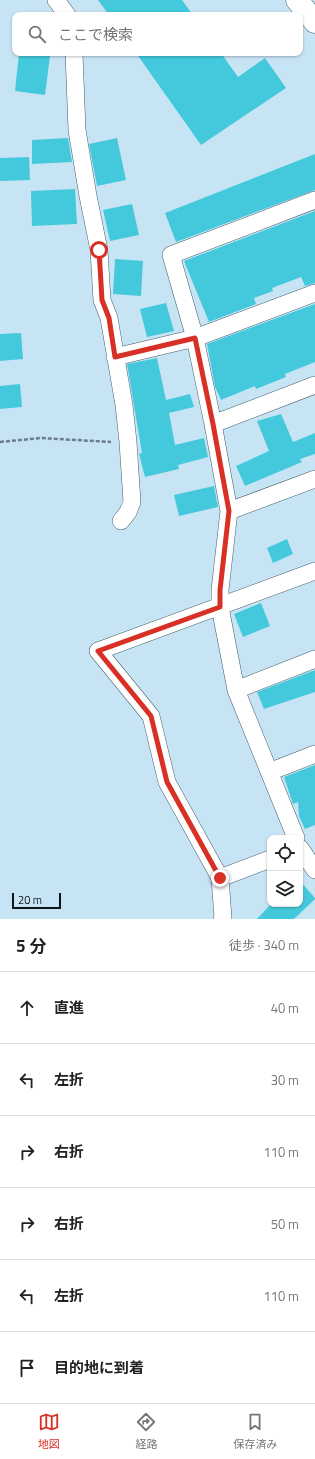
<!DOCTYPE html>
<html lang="ja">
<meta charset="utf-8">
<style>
body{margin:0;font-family:"Titillium Web","Noto Sans JP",sans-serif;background:#f2f2f2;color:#222}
.controls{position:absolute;right:12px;bottom:12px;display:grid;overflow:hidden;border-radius:8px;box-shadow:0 1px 3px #0004}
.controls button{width:36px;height:36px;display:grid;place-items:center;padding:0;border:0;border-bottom:1px solid #e0e0e0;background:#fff;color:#222;font:20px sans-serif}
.scale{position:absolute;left:12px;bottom:10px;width:49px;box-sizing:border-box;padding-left:4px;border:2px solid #0c171c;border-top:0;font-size:11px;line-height:14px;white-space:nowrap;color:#0c171c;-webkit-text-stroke:3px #c7e4f4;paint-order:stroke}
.stop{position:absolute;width:12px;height:12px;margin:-9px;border:3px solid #d93025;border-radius:50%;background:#fff}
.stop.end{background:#d93025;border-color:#fff;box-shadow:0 1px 4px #0008}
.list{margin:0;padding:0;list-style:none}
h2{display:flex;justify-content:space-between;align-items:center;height:52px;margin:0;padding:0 16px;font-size:17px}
h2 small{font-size:13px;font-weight:400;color:#767676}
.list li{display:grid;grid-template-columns:26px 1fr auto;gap:12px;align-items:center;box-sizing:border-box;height:72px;padding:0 16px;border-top:1px solid #e0e0e0}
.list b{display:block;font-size:15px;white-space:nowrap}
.list em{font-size:13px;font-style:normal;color:#767676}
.icon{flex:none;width:22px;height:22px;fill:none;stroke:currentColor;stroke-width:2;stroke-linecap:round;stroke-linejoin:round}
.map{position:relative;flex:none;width:315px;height:919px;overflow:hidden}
.search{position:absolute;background:#fff;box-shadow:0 1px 3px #0004;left:12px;right:12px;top:12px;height:44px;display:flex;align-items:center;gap:10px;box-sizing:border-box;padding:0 14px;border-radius:8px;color:#767676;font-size:15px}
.sheet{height:484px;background:#fff}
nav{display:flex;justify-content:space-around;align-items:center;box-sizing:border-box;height:56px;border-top:1px solid #e0e0e0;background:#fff;font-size:11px;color:#767676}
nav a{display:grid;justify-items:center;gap:2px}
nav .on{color:#d93025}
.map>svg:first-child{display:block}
.building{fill:#44c9dc}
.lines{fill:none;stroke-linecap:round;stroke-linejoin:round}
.street-casing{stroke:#445e6b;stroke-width:18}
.secondary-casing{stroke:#445e6b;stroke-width:23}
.path{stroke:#697d88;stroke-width:2.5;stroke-dasharray:4 2;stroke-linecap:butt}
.street{stroke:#fff;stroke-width:17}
.secondary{stroke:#fff;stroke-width:22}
.route{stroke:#d93025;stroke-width:5}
</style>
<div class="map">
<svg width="315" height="919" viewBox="0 0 315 919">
<rect width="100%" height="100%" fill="#c7e4f4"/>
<path class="building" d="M98 0H182L193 15H109Z
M19 53 50 56 45 95 15 91Z
M136 53H221L238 77 265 58 286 88 201 145Z
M68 138 72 162 32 164V140Z
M117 138 126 180 97 186 89 144Z
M315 154V190L176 242 165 213Z
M29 157 30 180 0 181V158Z
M75 189 77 224 32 226 31 191Z
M132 204 139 235 110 241 103 210Z
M315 211V283L305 286 301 277 272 288 273 291 254 298 256 304 209 322 184 261Z
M115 259 143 261 141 296 113 294Z
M166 303 174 331 147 337 140 309Z
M315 304V362L285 374 286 377 256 389 255 386 221 400 215 387 207 344Z
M21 333 23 359 0 361V334Z
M157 358 166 400 190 394 194 407 169 413 175 445 204 438 208 457 178 465 179 469 145 477 139 454 142 453 127 364Z
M20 384 22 407 0 409V386Z
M281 414 293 442 315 433V454L300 459 302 462 245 486 236 466 269 451 257 421Z
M214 486 218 507 179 516 174 495Z
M287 539 293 554 273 563 267 548Z
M261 603 270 626 243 637 234 614Z
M315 670V692L264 709 257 692Z
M315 765V825L305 829 299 816 298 802 293 804 284 777Z
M300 881 315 898V899L294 919H257L271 904H300Z"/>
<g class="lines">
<defs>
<path id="street" d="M56 0 67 15
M74 53 77 130 88 196 99 250 102 300 109 318 124 405 128 442 132 502 128 512 121 521
M315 200 171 255 195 338 213 424 229 511 315 479
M115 357 195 338 315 293
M213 424 315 385
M229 511 220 590V607L236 690 296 838
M236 690 315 659
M269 772 315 754
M300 848 315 870
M220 878 270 859
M222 919 223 918 220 878 167 782 151 716 98 651 315 571"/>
<path id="secondary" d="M297 0 315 22"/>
</defs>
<use href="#street" class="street-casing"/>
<use href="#secondary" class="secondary-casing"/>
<path class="path" d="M0 442 41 438 111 442"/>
<use href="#street" class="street"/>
<use href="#secondary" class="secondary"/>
</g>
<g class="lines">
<path class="route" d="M99 250 102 300 109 318 115 357 195 338 213 424 229 511 220 590V607L98 651 151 716 167 782 220 878"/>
</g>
</svg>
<div class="controls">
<button><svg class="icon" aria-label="locate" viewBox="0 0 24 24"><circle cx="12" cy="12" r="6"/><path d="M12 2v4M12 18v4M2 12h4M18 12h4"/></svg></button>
<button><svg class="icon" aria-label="layers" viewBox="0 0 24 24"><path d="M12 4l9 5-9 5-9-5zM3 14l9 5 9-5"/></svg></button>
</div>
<div class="scale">20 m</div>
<div class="stop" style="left:99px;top:250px"></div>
<div class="stop end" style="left:220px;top:878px"></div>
<div class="search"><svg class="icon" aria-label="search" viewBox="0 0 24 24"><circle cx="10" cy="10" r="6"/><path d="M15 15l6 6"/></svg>ここで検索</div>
</div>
<section class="sheet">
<h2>5 分<small>徒歩 · 340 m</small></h2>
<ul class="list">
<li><svg class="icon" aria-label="ahead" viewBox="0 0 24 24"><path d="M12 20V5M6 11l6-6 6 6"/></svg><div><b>直進</b></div><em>40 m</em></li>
<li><svg class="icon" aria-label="left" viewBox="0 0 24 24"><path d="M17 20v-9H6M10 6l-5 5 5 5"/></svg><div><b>左折</b></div><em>30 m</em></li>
<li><svg class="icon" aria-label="right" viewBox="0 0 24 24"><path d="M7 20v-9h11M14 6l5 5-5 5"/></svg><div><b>右折</b></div><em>110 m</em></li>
<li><svg class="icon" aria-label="right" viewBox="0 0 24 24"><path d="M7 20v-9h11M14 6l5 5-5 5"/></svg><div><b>右折</b></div><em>50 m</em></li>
<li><svg class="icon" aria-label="left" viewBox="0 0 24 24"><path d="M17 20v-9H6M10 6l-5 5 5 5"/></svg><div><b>左折</b></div><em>110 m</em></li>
<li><svg class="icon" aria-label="arrive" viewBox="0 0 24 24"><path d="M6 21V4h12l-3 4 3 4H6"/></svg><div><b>目的地に到着</b></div></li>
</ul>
</section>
<nav>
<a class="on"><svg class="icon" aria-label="map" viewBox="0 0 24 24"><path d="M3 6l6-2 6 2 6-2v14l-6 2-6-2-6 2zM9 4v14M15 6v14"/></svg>地図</a>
<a><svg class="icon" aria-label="directions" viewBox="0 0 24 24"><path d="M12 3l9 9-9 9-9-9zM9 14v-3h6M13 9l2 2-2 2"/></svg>経路</a>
<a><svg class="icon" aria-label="saved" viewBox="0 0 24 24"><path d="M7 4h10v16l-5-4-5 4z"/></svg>保存済み</a>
</nav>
